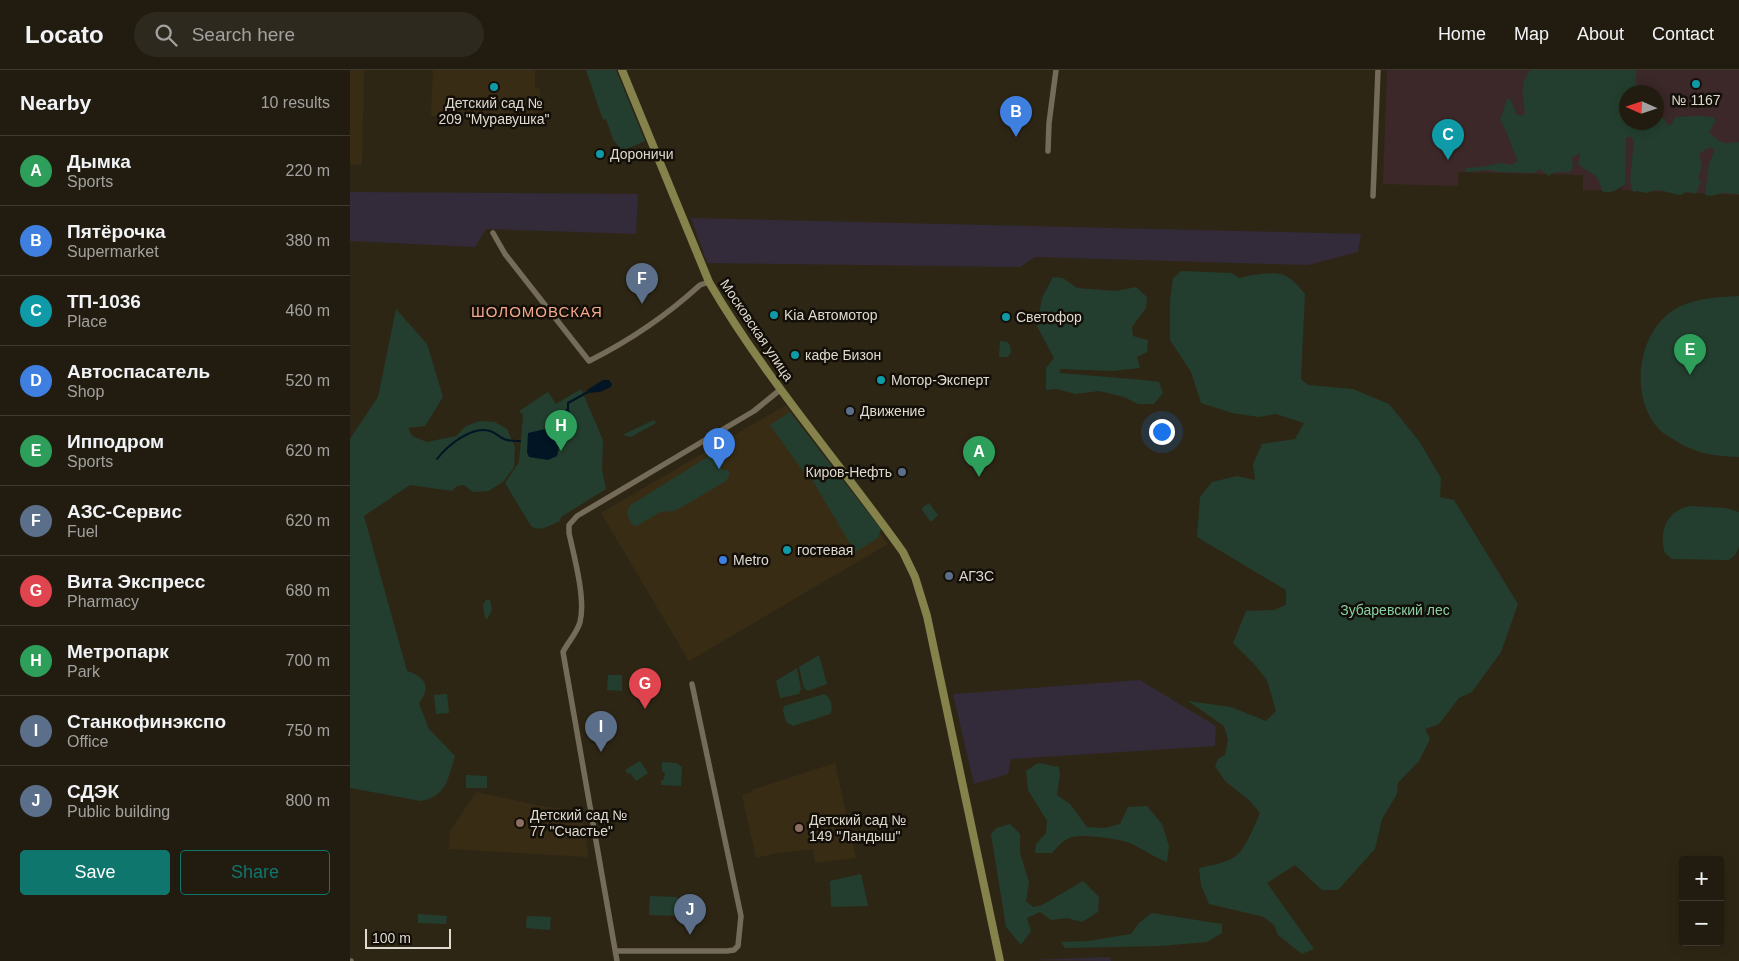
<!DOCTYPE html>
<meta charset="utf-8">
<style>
body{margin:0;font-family:Helvetica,sans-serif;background:#2e291e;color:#f1f3f6}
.controls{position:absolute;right:15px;bottom:15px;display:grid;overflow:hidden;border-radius:5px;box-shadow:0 2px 12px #0003}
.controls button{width:45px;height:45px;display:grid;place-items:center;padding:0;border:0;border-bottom:1px solid #3f3a30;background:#221c10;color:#f1f3f6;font:25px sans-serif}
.compass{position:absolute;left:1269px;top:15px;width:45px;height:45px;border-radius:50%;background:#221c10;box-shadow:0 2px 12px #0003;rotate:273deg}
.scale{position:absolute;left:15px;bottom:12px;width:86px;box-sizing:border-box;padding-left:5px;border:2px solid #dfdad0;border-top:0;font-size:14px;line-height:18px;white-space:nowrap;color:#dfdad0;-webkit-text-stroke:4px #130f08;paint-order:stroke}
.you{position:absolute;left:811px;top:361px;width:18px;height:18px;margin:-12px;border:4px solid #fff;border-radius:50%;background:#1a73e8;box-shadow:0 0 0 8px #1a73e833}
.badge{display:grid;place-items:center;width:32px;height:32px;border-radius:50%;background:#0f766e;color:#fff;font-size:16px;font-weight:700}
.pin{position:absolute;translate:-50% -41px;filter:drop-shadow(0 1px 2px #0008)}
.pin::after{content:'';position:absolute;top:26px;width:18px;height:15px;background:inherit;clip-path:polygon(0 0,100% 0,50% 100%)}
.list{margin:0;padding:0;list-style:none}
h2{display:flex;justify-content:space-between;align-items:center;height:65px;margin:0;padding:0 20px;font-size:21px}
h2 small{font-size:16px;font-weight:400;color:#a2a19f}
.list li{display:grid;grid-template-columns:32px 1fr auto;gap:15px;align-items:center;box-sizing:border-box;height:70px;padding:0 20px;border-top:1px solid #3f3a30}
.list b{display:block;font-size:19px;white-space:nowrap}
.list p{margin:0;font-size:16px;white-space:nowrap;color:#a2a19f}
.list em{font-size:16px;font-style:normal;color:#a2a19f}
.actions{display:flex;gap:10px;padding:15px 20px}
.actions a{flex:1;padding:11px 0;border:1px solid #0f766e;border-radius:5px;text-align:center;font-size:18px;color:#0f766e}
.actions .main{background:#0f766e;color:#fff}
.icon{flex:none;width:28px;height:28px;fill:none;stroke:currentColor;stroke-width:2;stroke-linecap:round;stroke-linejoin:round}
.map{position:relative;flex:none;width:1389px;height:891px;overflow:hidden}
header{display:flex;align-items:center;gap:30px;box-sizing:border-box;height:70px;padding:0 25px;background:#221c10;border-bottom:1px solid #3f3a30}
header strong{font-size:24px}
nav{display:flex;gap:28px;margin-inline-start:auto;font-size:18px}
.search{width:350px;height:45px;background:#2e291e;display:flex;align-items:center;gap:12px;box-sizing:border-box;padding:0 18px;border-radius:28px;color:#a2a19f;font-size:19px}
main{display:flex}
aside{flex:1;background:#221c10}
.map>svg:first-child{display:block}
.built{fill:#382c15}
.industrial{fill:#332a3a}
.medical{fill:#3c2828;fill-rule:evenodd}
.green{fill:#233e2e}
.water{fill:#021525}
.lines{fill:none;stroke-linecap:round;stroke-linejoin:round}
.stream{stroke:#021525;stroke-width:2}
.minor{stroke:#756b59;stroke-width:5.5}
.secondary{stroke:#85824b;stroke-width:8}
.culture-dot{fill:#0f9aa8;stroke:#130f08;stroke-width:2}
.service-dot{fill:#5c6f8a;stroke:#130f08;stroke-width:2}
.shop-dot{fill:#3f7fe0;stroke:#130f08;stroke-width:2}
.education-dot{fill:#8d6e63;stroke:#130f08;stroke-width:2}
.labels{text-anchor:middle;stroke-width:5;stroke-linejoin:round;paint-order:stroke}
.poi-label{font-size:14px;fill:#dfdad0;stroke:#130f08;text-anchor:start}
.street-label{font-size:14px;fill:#dfdad0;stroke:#130f08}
.park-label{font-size:14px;fill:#86d1a4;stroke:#130f08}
.neighbourhood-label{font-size:15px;letter-spacing:1px;fill:#f6a98c;stroke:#130f08}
</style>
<header>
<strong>Locato</strong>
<div class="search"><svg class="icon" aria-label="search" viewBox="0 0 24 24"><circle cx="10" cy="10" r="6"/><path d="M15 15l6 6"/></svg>Search here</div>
<nav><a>Home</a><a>Map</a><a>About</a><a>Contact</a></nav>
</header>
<main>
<aside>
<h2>Nearby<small>10 results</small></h2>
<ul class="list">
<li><span class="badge" style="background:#2e9e5b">A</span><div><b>Дымка</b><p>Sports</p></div><em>220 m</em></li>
<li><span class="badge" style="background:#3f7fe0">B</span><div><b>Пятёрочка</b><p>Supermarket</p></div><em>380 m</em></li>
<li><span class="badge" style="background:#0f9aa8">C</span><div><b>ТП-1036</b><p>Place</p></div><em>460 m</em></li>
<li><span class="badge" style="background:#3f7fe0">D</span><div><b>Автоспасатель</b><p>Shop</p></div><em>520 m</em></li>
<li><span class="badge" style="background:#2e9e5b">E</span><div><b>Ипподром</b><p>Sports</p></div><em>620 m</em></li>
<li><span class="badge" style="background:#5c6f8a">F</span><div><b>АЗС-Сервис</b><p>Fuel</p></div><em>620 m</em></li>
<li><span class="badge" style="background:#e0444e">G</span><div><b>Вита Экспресс</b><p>Pharmacy</p></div><em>680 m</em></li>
<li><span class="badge" style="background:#2e9e5b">H</span><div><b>Метропарк</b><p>Park</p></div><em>700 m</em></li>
<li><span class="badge" style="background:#5c6f8a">I</span><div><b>Станкофинэкспо</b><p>Office</p></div><em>750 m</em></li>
<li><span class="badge" style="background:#5c6f8a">J</span><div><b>СДЭК</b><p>Public building</p></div><em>800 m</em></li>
</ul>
<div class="actions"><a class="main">Save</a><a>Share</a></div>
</aside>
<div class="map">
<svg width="1389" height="891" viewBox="0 0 1389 891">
<rect width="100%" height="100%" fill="#2e2615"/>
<path class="built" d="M0 0H14L12 95 0 94Z
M83 0H185V18L190 19V39L180 49 81 46Z
M436 335 538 474 339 591 251 443Z
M485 693 506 788 465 793 463 779 427 783 406 788 392 725 403 722 402 720Z
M126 722 196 737 232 741 238 787 99 779 100 761Z"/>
<path class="industrial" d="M0 122 288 124 286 164 136 159 125 177 0 171Z
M341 148 1011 164 1008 182 958 195 685 187 670 197 357 193Z
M790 610 866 656 865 676 661 689 658 704 624 714 603 624Z
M760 887 761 891 678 890Z"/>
<path class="medical" d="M1037 0H1269L1265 121 1233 120V105L1108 102V116L1033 114Z
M1276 0H1389V125L1272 120ZM1276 22H1306V52H1276Z"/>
<path class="green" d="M236 0H266L295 71 270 82 266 72H264L256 49 253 50Z
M1180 0H1286V13L1290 22H1276V52H1306L1307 46 1315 49 1316 54 1321 55 1325 47 1350 46 1364 47 1365 52 1359 62 1369 71 1375 73 1389 72V124L1372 123 1361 126 1355 125 1359 93 1365 80C1358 75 1355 80 1349 84L1352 95 1348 109 1351 111V113L1347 119 1348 122 1344 124 1337 121 1331 125C1319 124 1309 116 1297 123L1287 121 1283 122 1280 111 1284 70 1281 67H1276L1275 114C1269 119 1260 125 1252 121 1247 100 1242 106 1228 94L1230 84 1222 87 1223 97 1220 102C1212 103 1205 100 1199 106L1189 99 1185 103 1148 102 1139 100 1115 102V98L1130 97 1151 93 1161 95 1168 91C1161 77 1158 63 1150 50L1157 29 1160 28 1167 45 1172 46 1175 43C1173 27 1169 13 1180 0Z
M831 201 881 203 890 208C900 205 925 201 934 205 943 209 949 217 955 224L951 309 958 315 1003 319 1039 334 1069 371 1091 408 1090 427 1104 430 1168 534 1151 582 1122 622 1109 628 1089 654 1075 659 1080 669 1069 691 1048 713 1047 724 1032 749 1025 779 988 820H972L945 795 917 813 964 879 952 884 928 865 924 855 914 847 859 834 851 815 849 798C861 795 878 793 887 785 895 779 906 753 910 743L900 731 875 711 865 696 868 689 875 685 878 670 874 656 838 631 881 637 916 651 926 641 917 610 904 594 883 573 896 541 924 540 936 535V520L847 467 850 427 862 412 887 406 905 410 903 394 912 374 945 369 954 353 926 344 909 347 882 343 851 333 841 302 820 270V230L823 208Z
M703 207 713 208 727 218 766 221 786 217 797 227 796 238 782 257 783 266 798 270 797 282 787 287 790 298 762 301 710 299V303L794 310 809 312 813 323 804 334H788L774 327 749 321 726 324 706 319 696 320V298L704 288 687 256 692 228Z
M1389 226V387C1363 386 1342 383 1320 367 1316 365 1311 362 1308 358 1278 325 1288 257 1329 237 1347 228 1369 227 1389 226Z
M46 239 77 274 93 327 75 356 58 358 62 366 77 372 106 366 116 356 130 351 145 352 157 359 165 377 164 397 153 412 138 421 123 422 114 415 107 416 102 421 60 415 14 446 57 601C75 606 82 617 69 633L79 659 105 686C98 708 97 726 71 731L0 718V369L28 327Z
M650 271 657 272 660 275 661 282 658 287H649Z
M231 319 253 370 252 400 256 419 211 447 210 451C200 455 190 463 181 456L155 413 169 392 173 345 169 341 198 322 206 334Z
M440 342 531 459 528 468 504 483 501 480 502 477 458 403 455 404 420 355Z
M304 350 306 353 281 367 275 366 274 364Z
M367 381 368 383 366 388 373 400H378L380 404 376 411 325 441 310 442 287 456 282 455 277 444 279 436Z
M579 433 588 445 582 451H580L572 440 573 437Z
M1340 436 1376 438 1389 442V477L1386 484 1379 490 1322 489 1315 483C1308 462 1317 440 1340 436Z
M136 530H140L142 540 137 549 135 548 133 535Z
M469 585 477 614 458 621 454 618 449 597Z
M447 598 451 619 449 624 430 628 426 611Z
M258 605H272V621L257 620Z
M97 624 99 643 86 644 84 625Z
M474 624C481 627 484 638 480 644L443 656 436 652 433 641 434 636Z
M290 691 298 703 286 711 280 703 278 704 275 700Z
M312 692 326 693 332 697 331 716 311 715V711L314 709 315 703 312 701Z
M688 693 709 697 710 704 707 725 720 734 737 757 755 758 770 754 778 737 797 736 812 754 819 776 817 792C804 787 794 780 782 774 772 769 734 764 723 767 714 769 708 776 702 783H685L686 774 696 763 697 751 678 720 676 701Z
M116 705 137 706V718H116Z
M660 754 670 764V783L679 812 676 831 683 837 692 835 733 811 749 827 748 842 732 852 717 848 701 850 690 842 677 848 681 861 671 875 656 857 641 764 646 758Z
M511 804 518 836 481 837 480 811Z
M300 826 328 827 327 846 299 845Z
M802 843 872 854V863L857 872 810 876 715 878 711 872 738 871 781 864 789 853Z
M68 844 97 846 96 854 68 853Z
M177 846 201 847 200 860 176 858Z"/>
<path class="water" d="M253 310H259L262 314 261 317 250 322 238 323 237 320Z
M216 339H219L223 353 210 371 207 386 198 390 179 387 177 382 178 363 200 358 207 353Z"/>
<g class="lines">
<path class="stream" d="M218 339V333L238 322
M87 389C97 376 122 355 140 361 146 363 149 367 154 369 158 371 165 371 170 371"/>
<path class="minor" d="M698 81 699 53 706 0
M1023 126 1028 0
M143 163 155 184 239 291C281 270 315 247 350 215L359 212
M266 881H377L384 880 388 876 391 846 342 614
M0 891H1
M267 891 213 582C218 572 227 563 230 552 236 529 224 486 219 463V455L227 446 404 341 431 319"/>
<path class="secondary" d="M272 0 359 212C415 308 489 392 553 482L565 507 577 546 650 891"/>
</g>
<g class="culture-dot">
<circle cx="1346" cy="14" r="5"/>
<circle cx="144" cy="17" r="5"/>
<circle cx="250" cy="84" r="5"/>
<circle cx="424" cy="245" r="5"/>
<circle cx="656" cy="247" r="5"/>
<circle cx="445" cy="285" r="5"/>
<circle cx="531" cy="310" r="5"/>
<circle cx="437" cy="480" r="5"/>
</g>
<g class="service-dot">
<circle cx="500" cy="341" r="5"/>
<circle cx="552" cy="402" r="5"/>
<circle cx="599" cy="506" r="5"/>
</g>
<circle class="shop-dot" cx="373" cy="490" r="5"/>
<g class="education-dot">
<circle cx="170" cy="753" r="5"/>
<circle cx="449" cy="758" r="5"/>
</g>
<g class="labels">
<g class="poi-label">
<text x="1346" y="35" text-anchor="middle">№ 1167</text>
<text x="144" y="38" text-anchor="middle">Детский сад №<tspan x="144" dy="16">209 "Муравушка"</tspan></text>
<text x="260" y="89">Дороничи</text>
<text x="434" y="250">Kia Автомотор</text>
<text x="666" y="252">Светофор</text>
<text x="455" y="290">кафе Бизон</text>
<text x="541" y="315">Мотор-Эксперт</text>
<text x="510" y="346">Движение</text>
<text x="542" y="407" text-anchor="end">Киров-Нефть</text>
<text x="447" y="485">гостевая</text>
<text x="383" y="495">Metro</text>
<text x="609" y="511">АГЗС</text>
<text x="180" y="750">Детский сад №<tspan x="180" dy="16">77 "Счастье"</tspan></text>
<text x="459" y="755">Детский сад №<tspan x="459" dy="16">149 "Ландыш"</tspan></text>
</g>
<g class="street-label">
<text transform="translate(407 260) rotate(56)" y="5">Московская улица</text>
</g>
<g class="park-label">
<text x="1045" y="545">Зубаревский лес</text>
</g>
<g class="neighbourhood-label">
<text x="187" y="247">ШОЛОМОВСКАЯ</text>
</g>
</g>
</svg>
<div class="controls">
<button>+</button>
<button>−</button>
</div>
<svg class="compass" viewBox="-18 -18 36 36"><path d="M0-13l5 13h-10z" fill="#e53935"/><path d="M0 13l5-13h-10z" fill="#a2a19f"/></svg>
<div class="scale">100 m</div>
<div class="you"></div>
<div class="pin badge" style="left:629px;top:407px;background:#2e9e5b">A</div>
<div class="pin badge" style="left:666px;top:67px;background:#3f7fe0">B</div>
<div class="pin badge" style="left:1098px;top:90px;background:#0f9aa8">C</div>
<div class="pin badge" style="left:369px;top:399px;background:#3f7fe0">D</div>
<div class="pin badge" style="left:1340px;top:305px;background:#2e9e5b">E</div>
<div class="pin badge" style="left:292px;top:234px;background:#5c6f8a">F</div>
<div class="pin badge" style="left:295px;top:639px;background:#e0444e">G</div>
<div class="pin badge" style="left:211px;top:381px;background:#2e9e5b">H</div>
<div class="pin badge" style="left:251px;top:682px;background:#5c6f8a">I</div>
<div class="pin badge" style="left:340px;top:865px;background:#5c6f8a">J</div>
</div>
</main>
